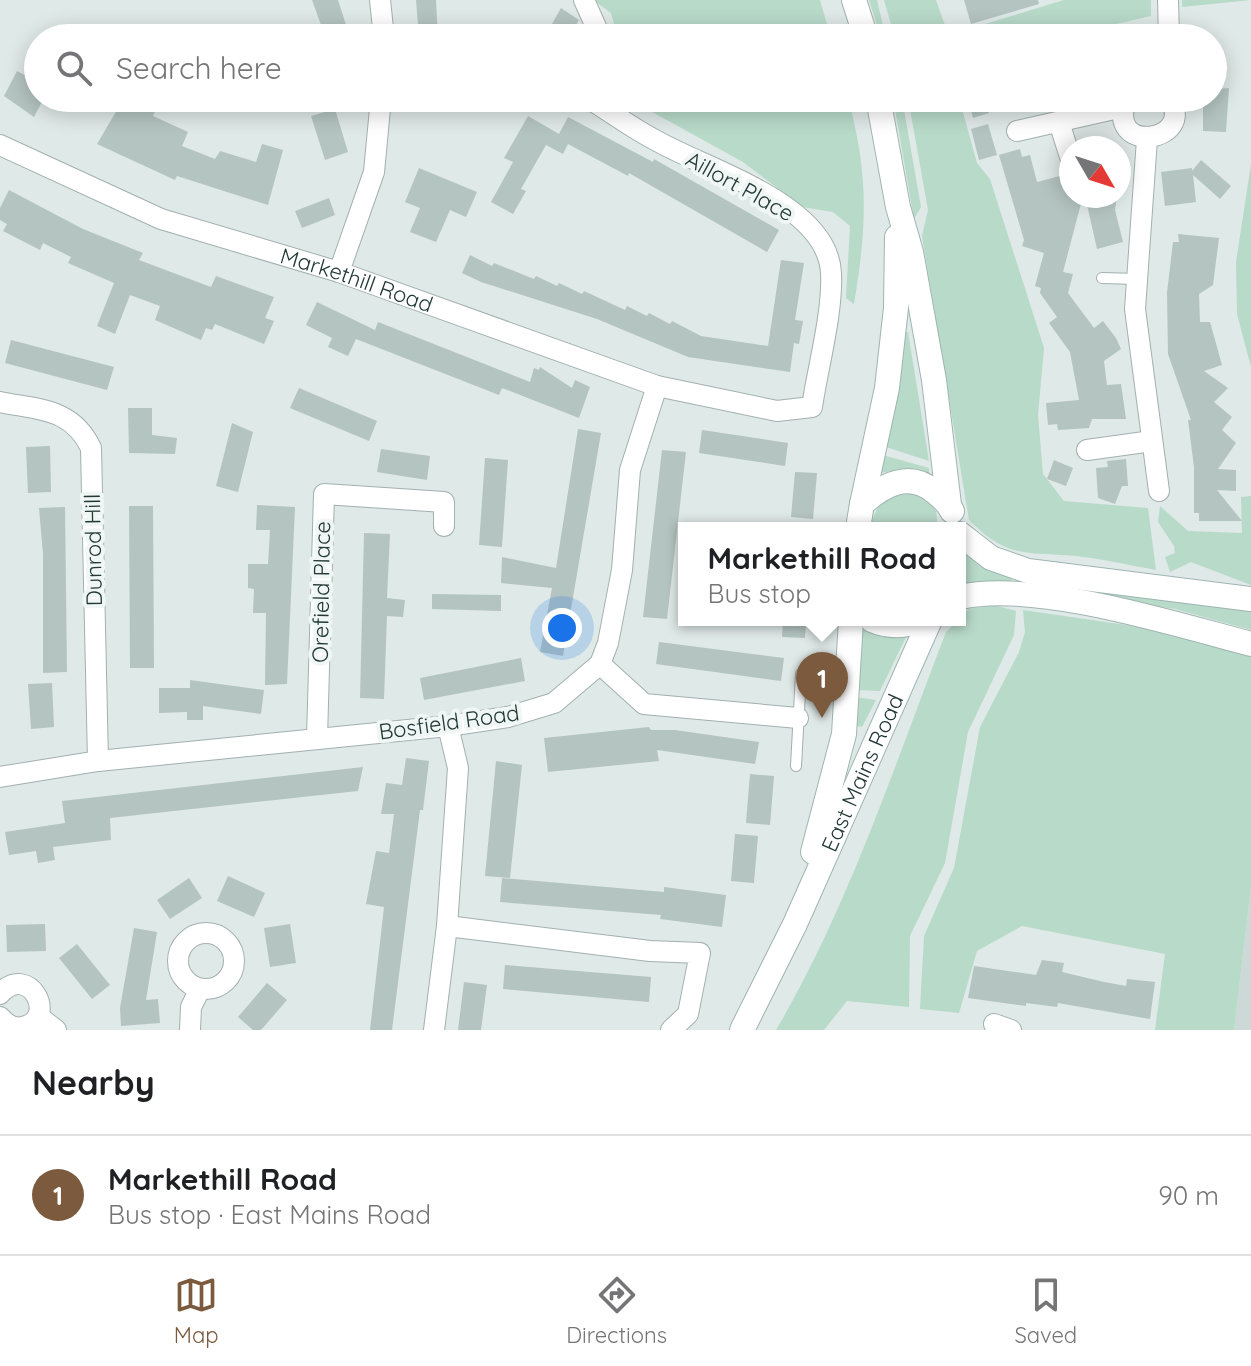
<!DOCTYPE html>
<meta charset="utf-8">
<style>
body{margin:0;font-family:Quicksand,sans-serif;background:#f2f2f2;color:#202124}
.compass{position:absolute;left:1059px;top:136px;width:72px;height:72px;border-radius:50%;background:#fff;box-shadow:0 4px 20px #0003;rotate:129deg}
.you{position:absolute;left:562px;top:628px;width:28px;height:28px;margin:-20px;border:6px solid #fff;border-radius:50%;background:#1a73e8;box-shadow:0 0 0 12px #1a73e833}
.badge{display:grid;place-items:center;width:52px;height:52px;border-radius:50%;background:#7b5a3d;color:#fff;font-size:26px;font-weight:700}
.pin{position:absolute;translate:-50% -66px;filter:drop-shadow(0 2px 4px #0008)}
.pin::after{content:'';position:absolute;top:42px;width:28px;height:24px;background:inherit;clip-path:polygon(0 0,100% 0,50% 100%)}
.popup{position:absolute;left:678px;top:522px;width:288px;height:104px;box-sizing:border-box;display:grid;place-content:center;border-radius:0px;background:#fff;filter:drop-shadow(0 2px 6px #0005);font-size:26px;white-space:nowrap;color:#757577}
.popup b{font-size:30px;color:#202124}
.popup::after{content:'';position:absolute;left:50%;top:100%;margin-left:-16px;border:16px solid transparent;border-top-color:#fff}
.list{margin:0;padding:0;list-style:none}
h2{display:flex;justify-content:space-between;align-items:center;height:104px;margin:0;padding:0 32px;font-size:34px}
h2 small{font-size:26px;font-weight:400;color:#757577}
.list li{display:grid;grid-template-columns:52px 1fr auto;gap:24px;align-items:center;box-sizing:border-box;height:120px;padding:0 32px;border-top:2px solid #e0e0e0}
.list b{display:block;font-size:30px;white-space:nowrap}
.list p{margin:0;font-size:26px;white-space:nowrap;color:#757577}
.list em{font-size:26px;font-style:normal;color:#757577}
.icon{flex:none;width:44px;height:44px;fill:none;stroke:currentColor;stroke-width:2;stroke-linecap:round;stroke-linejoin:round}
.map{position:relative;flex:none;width:1251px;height:1030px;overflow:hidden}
.search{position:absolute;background:#fff;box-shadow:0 4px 20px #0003;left:24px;right:24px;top:24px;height:88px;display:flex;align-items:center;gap:20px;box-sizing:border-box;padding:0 28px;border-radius:44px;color:#757577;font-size:30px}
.sheet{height:224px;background:#fff}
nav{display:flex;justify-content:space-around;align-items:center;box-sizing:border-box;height:112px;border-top:2px solid #e0e0e0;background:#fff;font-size:22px;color:#757577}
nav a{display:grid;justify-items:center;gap:4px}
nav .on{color:#7b5a3d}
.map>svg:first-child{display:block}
.built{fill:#cdd9d6}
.green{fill:#b8dac9}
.building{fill:#b4c4c1}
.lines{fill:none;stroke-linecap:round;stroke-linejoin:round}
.lane-casing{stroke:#a2b0af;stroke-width:12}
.street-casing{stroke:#a2b0af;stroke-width:22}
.secondary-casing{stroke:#9fb5b2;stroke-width:26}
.lane{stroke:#fff;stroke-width:10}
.street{stroke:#fff;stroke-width:20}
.secondary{stroke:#fff;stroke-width:24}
.labels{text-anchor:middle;stroke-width:8;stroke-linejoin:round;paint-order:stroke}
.street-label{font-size:22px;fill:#213837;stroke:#eff6f4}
</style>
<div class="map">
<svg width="1251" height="1030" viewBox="0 0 1251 1030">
<rect width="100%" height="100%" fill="#dfe9e7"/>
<path class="built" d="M1251 887V1030H1234Z"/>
<path class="green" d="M593 0H820L831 38H618L611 13Z
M869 0H877L886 38H881Z
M884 0H936L947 31 955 33 1064 0H1151V16L1056 38H895Z
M1182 0H1251L1182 7Z
M633 98H848C869 175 867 226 854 304L846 298 850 226 833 212 802 207 743 162 634 102Z
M893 98H902L921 207 914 219Z
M908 98H959L977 163 990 179 1044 348 1038 415 1043 474 1064 501 1148 508 1156 570C1129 565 1103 559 1076 556 1026 551 1009 560 969 520L922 236 928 210Z
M1251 164V367L1237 314 1236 262Z
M903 332H908L929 461 883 446Z
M879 454 929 468V475L900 469 876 474Z
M901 491 924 496 936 511 938 528H869L879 504Z
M1251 496V585L1191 562 1170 572 1165 557 1175 553 1174 546 1158 522 1160 506 1188 531 1242 533 1241 497Z
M967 552 1013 576 1010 585 960 586Z
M1020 578 1251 609V630L1175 609 1018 587Z
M990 604 1016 611 1014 635 968 732 945 863 910 936 909 1007 847 1001 824 1030H776C848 908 895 764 946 632L969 609Z
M1023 610 1181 633 1251 653V887L1234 1030H1155L1165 954 1022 926 977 951 959 1013 920 1009 924 936 954 868 980 727 1019 652 1025 632Z
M859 627 882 637 907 635 880 691 856 690Z
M856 697 876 700 862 727 854 725Z"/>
<path class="building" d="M312 0H338L347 28 325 36Z
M416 0H436L438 38H419Z
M964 0H1038L1039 4 971 24Z
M561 8 579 20 568 38H544Z
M17 71 38 82V98H44L34 117 4 96Z
M1229 88 1226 132 1203 131V98H1213V89Z
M124 98H139L157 106 153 116 188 132 182 146 215 159 220 151 256 162 262 144 283 150 268 205 177 176 175 180 97 144Z
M968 98H985L989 113 973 118Z
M335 109 348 152 325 160 311 116Z
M528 116 559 134 568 117 653 162 654 159 779 230 767 252 629 173 628 176 568 144 563 154 546 145 521 189 526 191 513 214 491 202 513 162 504 158Z
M988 124 997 155 979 160 971 129Z
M1020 149 1022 157 1030 155 1037 182 1071 173V196H1083L1063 272 1073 274 1068 293 1094 328 1103 321 1116 338 1121 349 1104 361 1107 385 1121 384 1126 419H1092L1089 428 1058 430 1057 424 1048 425 1046 403 1079 400 1070 352 1049 323 1057 317 1040 293 1041 288 1035 286 1044 253 1022 246 1024 240 999 155Z
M1201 160 1231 186 1220 199 1193 175 1196 202 1165 206 1161 172 1192 168V171Z
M419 168 477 192 466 217 450 210 436 242 410 232 420 208 405 202Z
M9 190 83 229 143 253 139 260 211 287 216 276 274 297 265 318 274 321 264 344 215 324 212 330 206 328 201 340 155 320 160 306 130 295 115 334 97 326 114 283 68 263 71 257 43 243 40 250 3 231 7 224 0 220V208Z
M1085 196H1117L1115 210 1123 242 1097 249Z
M329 198 335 215 302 228 295 211Z
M1178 234 1219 238 1213 285 1199 294 1200 322H1210L1222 365 1204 371 1228 388 1214 402 1232 417 1222 430 1236 443 1218 469 1236 470V491L1217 490 1242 521H1199V513H1194V467L1188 420H1191L1168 354 1167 293 1173 242H1179Z
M470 255 492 266 494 263 534 279 536 276 557 286 559 283 582 294 584 291 625 310 627 306 647 316 649 313 670 324 672 321 701 336 768 346 781 260 804 263 795 320 803 321 799 344 794 343 790 372 688 357 597 319 481 282 462 273Z
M317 302 375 330 378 322 530 382 534 368 539 370 540 367 572 388 575 380 590 387 579 418 502 388 499 395 356 339 348 356 328 347 332 338 306 325Z
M11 340 114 367 107 390 5 363Z
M299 388 377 421 369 441 290 408Z
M128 408H152V435L177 438 175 454 129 453Z
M232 423 253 432 238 492 216 486Z
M578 429 601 433 563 656 540 652 552 588 501 583 502 557 556 568Z
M702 430 788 443 785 466 699 453Z
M50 446 51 492 28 493 26 447Z
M381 449 430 456 427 480 377 472Z
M662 450 686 452 667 619 643 617Z
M485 458 508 460 502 547 479 545Z
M1126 459 1128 486H1122L1115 504 1098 498 1096 468 1108 467 1107 461Z
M1054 460 1073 468 1066 486 1047 479Z
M795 472 817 473 813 519 791 517Z
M257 505 295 507 287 684 265 685 266 613H253L254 589 248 588V564H268L270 530H256Z
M129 506H153L154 668H130Z
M65 507 67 672 43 673V554L39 508Z
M364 533 390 534 387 598 405 600 403 617 387 616 384 699 360 698Z
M432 594 501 595V611L432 609Z
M783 620H806L805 638 782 637Z
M659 642 784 658 781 681 656 664Z
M521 658 525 681 424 700 420 678Z
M190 680 264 690 261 714 203 706V720H187V712L159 713V688H190Z
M52 683 54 727 31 729 28 684Z
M649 727 651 730H675L759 742 755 764 657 750 659 761 548 772 544 738Z
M406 758 429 761 423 810H420L392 1030H370L384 907 366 904 376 851 389 853 394 814H381L386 783 402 785Z
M496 761 522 765 510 878 485 876Z
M363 767 358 791 110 818 111 840 53 847 55 860 38 863 36 851 9 855 5 832 65 823 62 801Z
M750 774 774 776 770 825 746 823Z
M735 834 758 836 754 883 731 881Z
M228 876 265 893 254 917 217 901Z
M189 878 202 898 170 919 157 900Z
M502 878 664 892V887L726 895 722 927 660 919 661 915 500 902Z
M45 924 46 951 7 952 6 925Z
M290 924 296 963 270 967 264 928Z
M134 928 157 932 146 1000 158 999 160 1023 121 1026 120 1008Z
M77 944 110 985 92 999 59 958Z
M1042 960 1064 963 1062 972 1104 982 1126 986 1127 979 1155 982 1150 1019 1058 1003 1057 1007 1026 1003V1006L968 998 974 966 1036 975Z
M505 965 651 977 649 1002 503 989Z
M464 982 487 985 481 1030H458Z
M267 983 287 1000 261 1030H253L238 1017Z"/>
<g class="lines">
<defs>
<path id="lane" d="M1102 278 1137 279
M796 766 801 674"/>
<g id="street">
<path d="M380 0 384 38"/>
<path d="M584 0 601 38"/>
<path d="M1168 0 1169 38"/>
<path d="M1127 98C1103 157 1199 142 1169 98"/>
<path d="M1059 122 1070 157"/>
<path d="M1017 131 1123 107"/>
<path d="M1147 139 1135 309 1159 491"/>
<path id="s1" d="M0 145 161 219 339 272 657 386 777 411 812 407C818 366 833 313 831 273 828 204 708 170 657 141 635 130 615 115 594 102L595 98"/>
<path d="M339 272 374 172 381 98"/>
<path d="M0 402C39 410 72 408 91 448L98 761"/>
<path d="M1087 450 1152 441"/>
<path d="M600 664 644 704 798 718"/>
<path d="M317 738 324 494 444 502V526"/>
<path d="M0 777 98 761 448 726 508 717 554 703 600 664 608 643 622 570 630 470 657 386"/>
<path d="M447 926 650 951 700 953 688 1014 671 1030"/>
<circle cx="206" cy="961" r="28"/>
<path d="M0 994C29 961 60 1020 22 1027 13 1029 6 1024 0 1017"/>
<path d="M38 1016 56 1030"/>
<path d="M994 1024 1011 1030"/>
<path d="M190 1030 191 1007 200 989"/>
<path d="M434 1030 447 926 458 768 448 726"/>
</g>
<g id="secondary">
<path d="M854 0 866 38"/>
<path d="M878 98 898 207 911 252 934 380 949 505"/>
<path d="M862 504 887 388 896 308 897 237"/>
<path d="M858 528 862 504C883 485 909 470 935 492 942 498 948 502 952 511"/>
<path d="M960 534 991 558 1028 571 1251 599"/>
<path d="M960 597C1035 580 1175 624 1251 644"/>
<path d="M872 620C888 627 906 627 921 620"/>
<path d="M813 852 844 734 851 620"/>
<path id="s2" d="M742 1030 795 924 930 620"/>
</g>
</defs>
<use href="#lane" class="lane-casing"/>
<use href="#street" class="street-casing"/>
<use href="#secondary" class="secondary-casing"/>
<use href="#lane" class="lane"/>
<use href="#street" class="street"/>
<use href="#secondary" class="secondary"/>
</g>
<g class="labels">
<g class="street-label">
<text transform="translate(740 186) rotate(29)" y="8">Aillort Place</text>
<text dy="8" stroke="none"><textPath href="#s1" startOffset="382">Markethill Road</textPath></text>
<text transform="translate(93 550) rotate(-91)" y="8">Dunrod Hill</text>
<text transform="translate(321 592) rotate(-89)" y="8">Orefield Place</text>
<text transform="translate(449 722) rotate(-8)" y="8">Bosfield Road</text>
<text dy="8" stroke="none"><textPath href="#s2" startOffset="284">East Mains Road</textPath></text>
</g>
</g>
</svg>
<svg class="compass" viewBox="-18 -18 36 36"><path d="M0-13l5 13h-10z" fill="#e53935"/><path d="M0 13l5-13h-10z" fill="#757577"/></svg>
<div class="you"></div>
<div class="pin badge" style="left:822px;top:718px">1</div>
<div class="popup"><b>Markethill Road</b>Bus stop</div>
<div class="search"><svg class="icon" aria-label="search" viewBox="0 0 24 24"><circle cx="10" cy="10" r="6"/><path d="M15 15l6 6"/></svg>Search here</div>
</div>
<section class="sheet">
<h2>Nearby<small></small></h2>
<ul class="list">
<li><span class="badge">1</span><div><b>Markethill Road</b><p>Bus stop · East Mains Road</p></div><em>90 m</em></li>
</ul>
</section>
<nav>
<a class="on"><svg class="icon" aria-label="map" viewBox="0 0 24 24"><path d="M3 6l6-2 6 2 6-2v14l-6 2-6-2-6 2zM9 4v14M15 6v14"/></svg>Map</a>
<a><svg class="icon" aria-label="directions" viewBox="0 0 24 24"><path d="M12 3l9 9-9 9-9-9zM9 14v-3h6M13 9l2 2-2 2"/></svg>Directions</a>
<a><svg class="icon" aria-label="saved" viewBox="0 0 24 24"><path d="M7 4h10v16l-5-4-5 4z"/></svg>Saved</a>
</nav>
